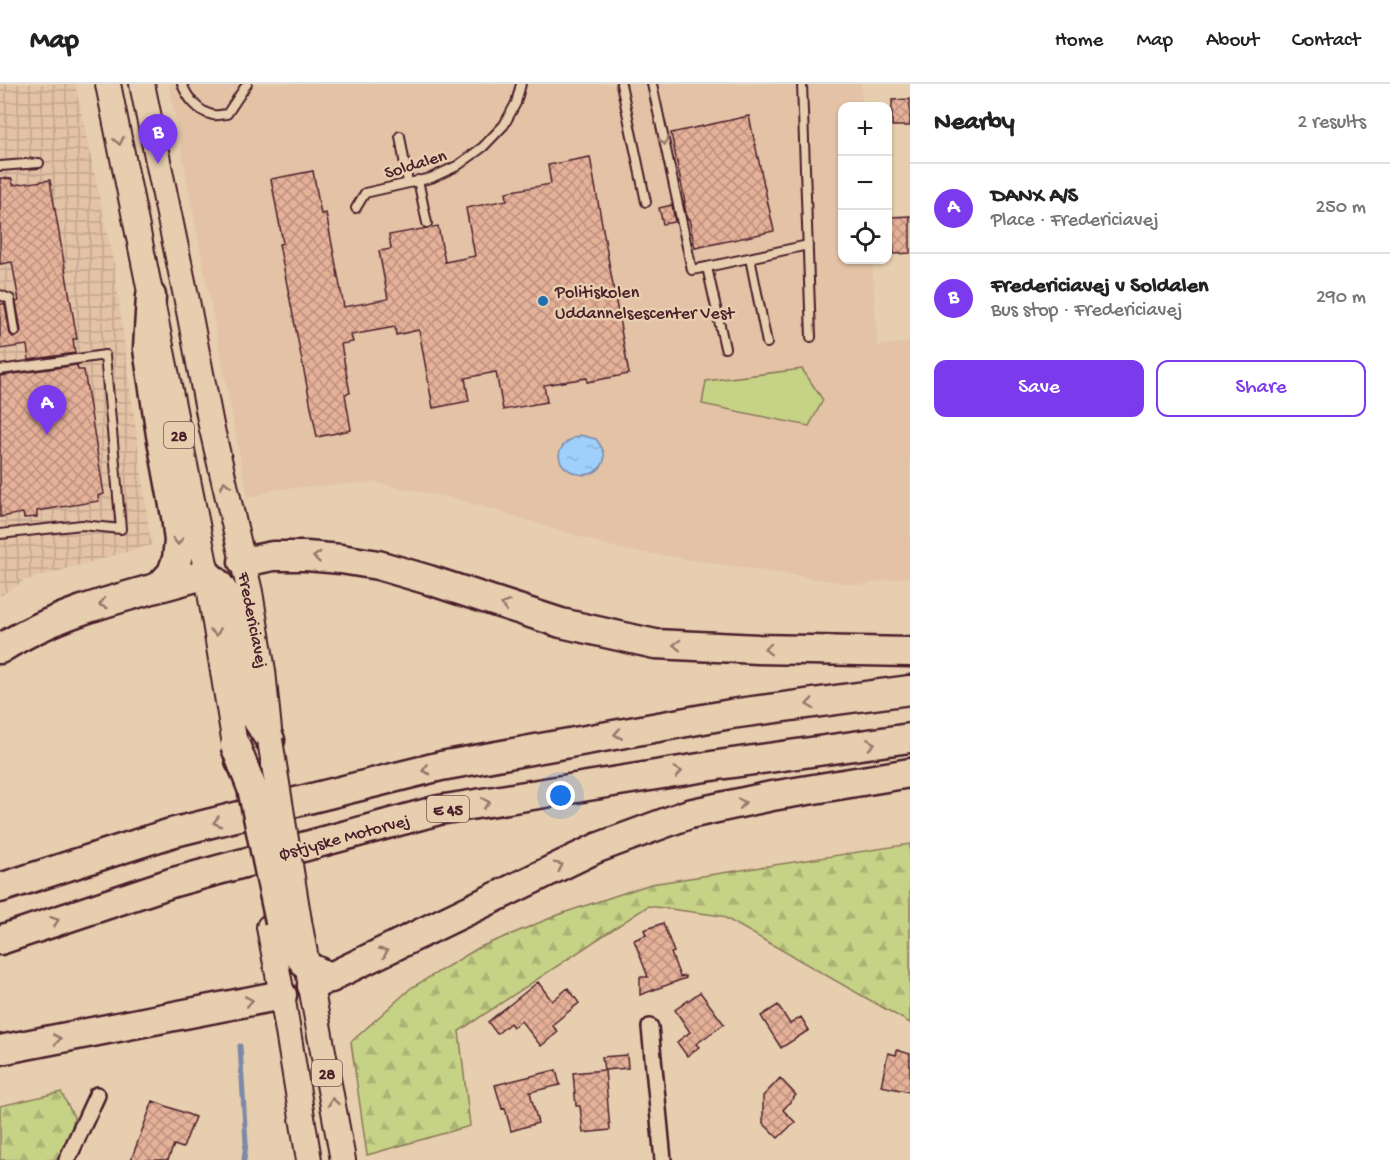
<!DOCTYPE html>
<meta charset="utf-8">
<style>
body{margin:0;font-family:"Gochi Hand",sans-serif;background:#f6f6f6;color:#222}
.controls{position:absolute;right:18px;top:18px;display:grid;overflow:hidden;border-radius:12px;box-shadow:0 2px 4px #0004}
.controls button{width:54px;height:54px;display:grid;place-items:center;padding:0;border:0;border-bottom:2px solid #e0e0e0;background:#fff;color:#222;font:30px sans-serif}
.you{position:absolute;left:561px;top:712px;width:21px;height:21px;margin:-15px;border:4px solid #fff;border-radius:50%;background:#1a73e8;box-shadow:0 0 0 9px #1a73e833}
.badge{display:grid;place-items:center;width:39px;height:39px;border-radius:50%;background:#7c3aed;color:#fff;font-size:20px;font-weight:700}
.pin{position:absolute;translate:-50% -50px;filter:drop-shadow(0 2px 3px #0008)}
.pin::after{content:'';position:absolute;top:32px;width:21px;height:18px;background:inherit;clip-path:polygon(0 0,100% 0,50% 100%)}
.list{margin:0;padding:0;list-style:none}
h2{display:flex;justify-content:space-between;align-items:center;height:78px;margin:0;padding:0 24px;font-size:26px}
h2 small{font-size:20px;font-weight:400;color:#767676}
.list li{display:grid;grid-template-columns:39px 1fr auto;gap:18px;align-items:center;box-sizing:border-box;height:90px;padding:0 24px;border-top:2px solid #e0e0e0}
.list b{display:block;font-size:22px;white-space:nowrap}
.list p{margin:0;font-size:20px;white-space:nowrap;color:#767676}
.list em{font-size:20px;font-style:normal;color:#767676}
.actions{display:flex;gap:12px;padding:18px 24px}
.actions a{flex:1;padding:14px 0;border:2px solid #7c3aed;border-radius:12px;text-align:center;font-size:21px;color:#7c3aed}
.actions .main{background:#7c3aed;color:#fff}
.icon{flex:none;width:33px;height:33px;fill:none;stroke:currentColor;stroke-width:2;stroke-linecap:round;stroke-linejoin:round}
.map{position:relative;flex:none;width:910px;height:1076px;overflow:hidden}
header{display:flex;align-items:center;gap:36px;box-sizing:border-box;height:84px;padding:0 30px;background:#fff;border-bottom:2px solid #e0e0e0}
header strong{font-size:28px}
nav{display:flex;gap:33px;margin-inline-start:auto;font-size:21px}
main{display:flex}
aside{flex:1;background:#fff}
.map>svg:first-child{display:block}
.built{fill:#e3c2a6}
.industrial{fill:url(#industrial-grid)}
.forest{fill:url(#forest-firs);stroke:#887858;stroke-width:1.5}
.garden{fill:#c6d286;stroke:#887858;stroke-width:1.5}
.water{fill:url(#water-ripples);stroke:#7c89a8;stroke-width:1.5}
.lines{fill:none;stroke-linecap:round;stroke-linejoin:round}
.stream{stroke:#7c89a8;stroke-width:5}
.building{fill:url(#building-cross-hatch);stroke:#4a1f2b;stroke-width:1.5}
.lane-casing{stroke:#4a1f2b;stroke-width:12}
.street-casing{stroke:#4a1f2b;stroke-width:20}
.primary-casing{stroke:#4a1f2b;stroke-width:28}
.highway-casing{stroke:#4a1f2b;stroke-width:33}
.lane{stroke:#e6ceae;stroke-width:8}
.street{stroke:#e6ceae;stroke-width:15}
.primary{stroke:#e6ceae;stroke-width:24}
.highway{stroke:#e6ceae;stroke-width:28}
.primary-bridge-casing{stroke:#4a1f2b;stroke-width:28;stroke-linecap:butt}
.highway-bridge-casing{stroke:#4a1f2b;stroke-width:33;stroke-linecap:butt}
.primary-bridge{stroke:#e6ceae;stroke-width:24}
.highway-bridge{stroke:#e6ceae;stroke-width:28}
.oneway{stroke:#98766c}
.poi-dot{fill:#1f6fb2;stroke:#e6ceae;stroke-width:2}
.labels{text-anchor:middle;stroke-width:5;stroke-linejoin:round;paint-order:stroke}
.shield{fill:#e6ceae;stroke:#795452;stroke-width:1.5}
.shield-label{font-size:16px;font-weight:bold;fill:#4a1f2b}
.street-label{font-size:18px;fill:#4a1f2b;stroke:#e6ceae}
.poi-label{font-size:18px;fill:#4a1f2b;stroke:#e6ceae;text-anchor:start}
</style>
<header>
<strong>Map</strong>
<nav><a>Home</a><a>Map</a><a>About</a><a>Contact</a></nav>
</header>
<main>
<div class="map">
<svg width="910" height="1076" viewBox="0 0 910 1076">
<defs>
<pattern id="industrial-grid" width="8" height="8" patternUnits="userSpaceOnUse" patternTransform="scale(1.5)"><rect width="8" height="8" fill="#e3c2a6"/><path d="M0 4h8M4 0v8" fill="none" stroke="#c4a68f"/></pattern>
<pattern id="forest-firs" width="22" height="20" patternUnits="userSpaceOnUse" patternTransform="scale(1.5)"><rect width="22" height="20" fill="#c6d286"/><path d="M5 1l3.5 6h-7zM16 11l3.5 6h-7z" fill="#acb474"/></pattern>
<pattern id="water-ripples" width="26" height="14" patternUnits="userSpaceOnUse" patternTransform="scale(1.5)"><rect width="26" height="14" fill="#9ed0fb"/><path d="M2 4q2-2 4 0t4 0M15 11q2-2 4 0t4 0" fill="none" stroke="#8ab2d7"/></pattern>
<pattern id="building-cross-hatch" width="8" height="8" patternUnits="userSpaceOnUse" patternTransform="scale(1.5)"><rect width="8" height="8" fill="#e5b199"/><path d="M0 0l8 8M0 8l8-8" fill="none" stroke="#bc8f7d"/></pattern>
</defs>
<rect width="100%" height="100%" fill="#e6ceae"/>
<filter id="ink" filterUnits="userSpaceOnUse"><feTurbulence type="fractalNoise" baseFrequency=".0167" numOctaves="2"/><feDisplacementMap in="SourceGraphic" scale="12" xChannelSelector="R" yChannelSelector="G"/><feConvolveMatrix kernelMatrix="1 2 1 2 8 2 1 2 1" color-interpolation-filters="sRGB"/></filter>
<g filter="url(#ink)">
<path class="built" d="M169 0H861L862 22H842V176H872L877 262 910 258V492L859 501 620 465 465 417 374 398 277 405 248 414Z"/>
<path class="industrial" d="M0 0H75L114 181 151 461 23 497 0 512Z"/>
<path class="forest" d="M910 760V939L722 832 648 822 459 947 470 1042 367 1071 351 958 411 904 480 863 563 829 651 800Z
M61 1008 74 1033 65 1076H0V1022Z"/>
<path class="garden" d="M802 285 823 316 809 342 702 320 706 297Z"/>
<path class="water" d="M580 351 596 355C602 363 608 372 602 381 587 405 541 379 567 358 571 355 576 353 580 351Z"/>
<g class="lines">
<path class="stream" d="M240 962 246 1059 244 1076"/>
</g>
<path class="building" d="M910 15V42H892V16Z
M749 32 774 147 695 164 689 135H687L684 118H685L671 49Z
M590 73 629 290 587 298V294L544 301 547 318 503 326 496 288 465 294 469 317 433 324 419 246 396 251 395 243 351 251 353 258 341 260 350 309 345 310 351 346 317 353 279 160 283 159 271 95 313 87 321 130 326 129 344 223 388 215 379 167 391 165 389 151 438 142 445 178 475 172 466 124 507 116 506 108 551 100 548 81Z
M0 94 12 95 13 101 50 96 77 255H73L75 269 29 276 27 261 0 265V220H5L10 250 13 253H16L19 251 21 247 16 218 19 217 12 178 0 180Z
M672 121 675 138 663 140 659 124Z
M910 132V169L894 170 891 133Z
M77 281 78 286H84L104 410 98 412 99 417 37 427V433L24 434 23 429 0 433V292Z
M663 839 674 868 671 869 680 893 685 892 686 894 640 911V893H648L634 856 646 851 644 846Z
M538 898 552 917 568 904 579 919 552 941 558 948 541 962 521 937 513 943 510 939 497 950 488 938Z
M700 908 724 940 696 960 699 963 687 972 677 958 690 948 675 926Z
M778 921 790 940 801 933 809 946 781 964 761 932Z
M897 966 910 970V1008L881 1002 888 969 896 971Z
M627 971 628 984 605 986 610 1046 583 1049 580 1022H576L573 989 604 986 602 973Z
M556 986 560 1001 530 1008 538 1039 511 1047 505 1024 502 1025 495 1001Z
M780 994 796 1011 783 1026 795 1038 778 1054 763 1039V1012Z
M153 1017 195 1033 183 1064 174 1061 168 1076H131Z"/>
<g class="lines">
<defs>
<path id="lane" d="M182 0C187 13 198 28 213 31 217 32 223 30 227 30L247 0
M621 0 646 118
M652 0 692 186 707 183
M802 0 811 253
M400 52 408 99
M0 82 39 79
M418 96 427 139
M356 124 365 109 431 94 457 82 483 63 504 41 516 19 521 0
M750 174 767 259
M0 211 10 215 15 247
M725 264 707 183 808 161
M0 286 105 271 121 445 82 441 0 450"/>
<path id="street" d="M650 943 663 1076
M67 1076 97 1011"/>
<path id="primary" d="M108 0 207 490 238 679
M142 0 187 217 211 341 250 508 263 587 270 656
M299 837 343 1076
M269 843 282 911 309 1076"/>
<path id="highway" d="M151 212 148 265 161 351 176 432 179 457 177 475 172 489 159 503
M243 478 273 472H306L341 475 378 481 429 496 561 539 655 560 758 565 910 568
M0 565C62 525 137 510 207 490L219 501 230 518 236 539 243 572 252 627 270 656
M0 804 171 749 441 682 731 630 910 606
M280 838 284 852 308 883 331 894
M0 856 174 798 439 726 718 681 910 654
M312 902 597 764 689 730 772 712 910 689
M0 966 282 911"/>
</defs>
<use href="#lane" class="lane-casing"/>
<use href="#street" class="street-casing"/>
<use href="#primary" class="primary-casing"/>
<use href="#highway" class="highway-casing"/>
<use href="#lane" class="lane"/>
<use href="#street" class="street"/>
<use href="#primary" class="primary"/>
<use href="#highway" class="highway"/>
<defs>
<path id="primary-bridge" d="M270 656 299 837"/>
<path id="highway-bridge" d="M235 661 252 704 280 838"/>
</defs>
<use href="#primary-bridge" class="primary-bridge-casing"/>
<use href="#highway-bridge" class="highway-bridge-casing"/>
<use href="#primary-bridge" class="primary-bridge"/>
<use href="#highway-bridge" class="highway-bridge"/>
</g>
<defs><path id="oneway-chevron" d="M-2-3.5L2.5 0L-2 3.5" fill="none" stroke-width="1.6" stroke-linecap="round" stroke-linejoin="round" transform="scale(1.5)"/></defs>
<g class="oneway">
<use href="#oneway-chevron" transform="translate(119 57) rotate(79)"/>
<use href="#oneway-chevron" transform="translate(664 57) rotate(78)"/>
<use href="#oneway-chevron" transform="translate(225 401) rotate(-103)"/>
<use href="#oneway-chevron" transform="translate(178 457) rotate(89)"/>
<use href="#oneway-chevron" transform="translate(317 473) rotate(-176)"/>
<use href="#oneway-chevron" transform="translate(103 520) rotate(164)"/>
<use href="#oneway-chevron" transform="translate(505 521) rotate(-162)"/>
<use href="#oneway-chevron" transform="translate(216 548) rotate(81)"/>
<use href="#oneway-chevron" transform="translate(677 561) rotate(-178)"/>
<use href="#oneway-chevron" transform="translate(768 565) rotate(-178)"/>
<use href="#oneway-chevron" transform="translate(810 620) rotate(172)"/>
<use href="#oneway-chevron" transform="translate(618 650) rotate(170)"/>
<use href="#oneway-chevron" transform="translate(871 660) rotate(-8)"/>
<use href="#oneway-chevron" transform="translate(426 686) rotate(166)"/>
<use href="#oneway-chevron" transform="translate(678 688) rotate(-9)"/>
<use href="#oneway-chevron" transform="translate(486 719) rotate(-9)"/>
<use href="#oneway-chevron" transform="translate(742 719) rotate(-12)"/>
<use href="#oneway-chevron" transform="translate(217 738) rotate(166)"/>
<use href="#oneway-chevron" transform="translate(559 782) rotate(-26)"/>
<use href="#oneway-chevron" transform="translate(55 837) rotate(-19)"/>
<use href="#oneway-chevron" transform="translate(384 868) rotate(-26)"/>
<use href="#oneway-chevron" transform="translate(249 917) rotate(-11)"/>
<use href="#oneway-chevron" transform="translate(57 955) rotate(-11)"/>
<use href="#oneway-chevron" transform="translate(333 1018) rotate(-100)"/>
</g>
</g>
<circle class="poi-dot" cx="543" cy="217" r="6"/>
<g class="labels">
<g class="shield">
<rect x="164" y="338" width="30" height="26" rx="4.5"/>
<rect x="427" y="712" width="42" height="26" rx="4.5"/>
<rect x="312" y="976" width="30" height="26" rx="4.5"/>
</g>
<g class="shield-label">
<text x="179" y="357">28</text>
<text x="448" y="731">E 45</text>
<text x="327" y="995">28</text>
</g>
<g class="street-label">
<text transform="translate(415 79) rotate(-17)" y="6">Soldalen</text>
<text transform="translate(254 536) rotate(79)" y="6">Fredericiavej</text>
<text transform="translate(344 752) rotate(-15)" y="6">Østjyske Motorvej</text>
</g>
<g class="poi-label">
<text x="555" y="213">Politiskolen<tspan x="555" dy="21">Uddannelsescenter Vest</tspan></text>
</g>
</g>
</svg>
<div class="controls">
<button>+</button>
<button>−</button>
<button><svg class="icon" aria-label="locate" viewBox="0 0 24 24"><circle cx="12" cy="12" r="6"/><path d="M12 2v4M12 18v4M2 12h4M18 12h4"/></svg></button>
</div>
<div class="you"></div>
<div class="pin badge" style="left:47px;top:351px">A</div>
<div class="pin badge" style="left:158px;top:80px">B</div>
</div>
<aside>
<h2>Nearby<small>2 results</small></h2>
<ul class="list">
<li><span class="badge">A</span><div><b>DANX A/S</b><p>Place · Fredericiavej</p></div><em>250 m</em></li>
<li><span class="badge">B</span><div><b>Fredericiavej v Soldalen</b><p>Bus stop · Fredericiavej</p></div><em>290 m</em></li>
</ul>
<div class="actions"><a class="main">Save</a><a>Share</a></div>
</aside>
</main>
